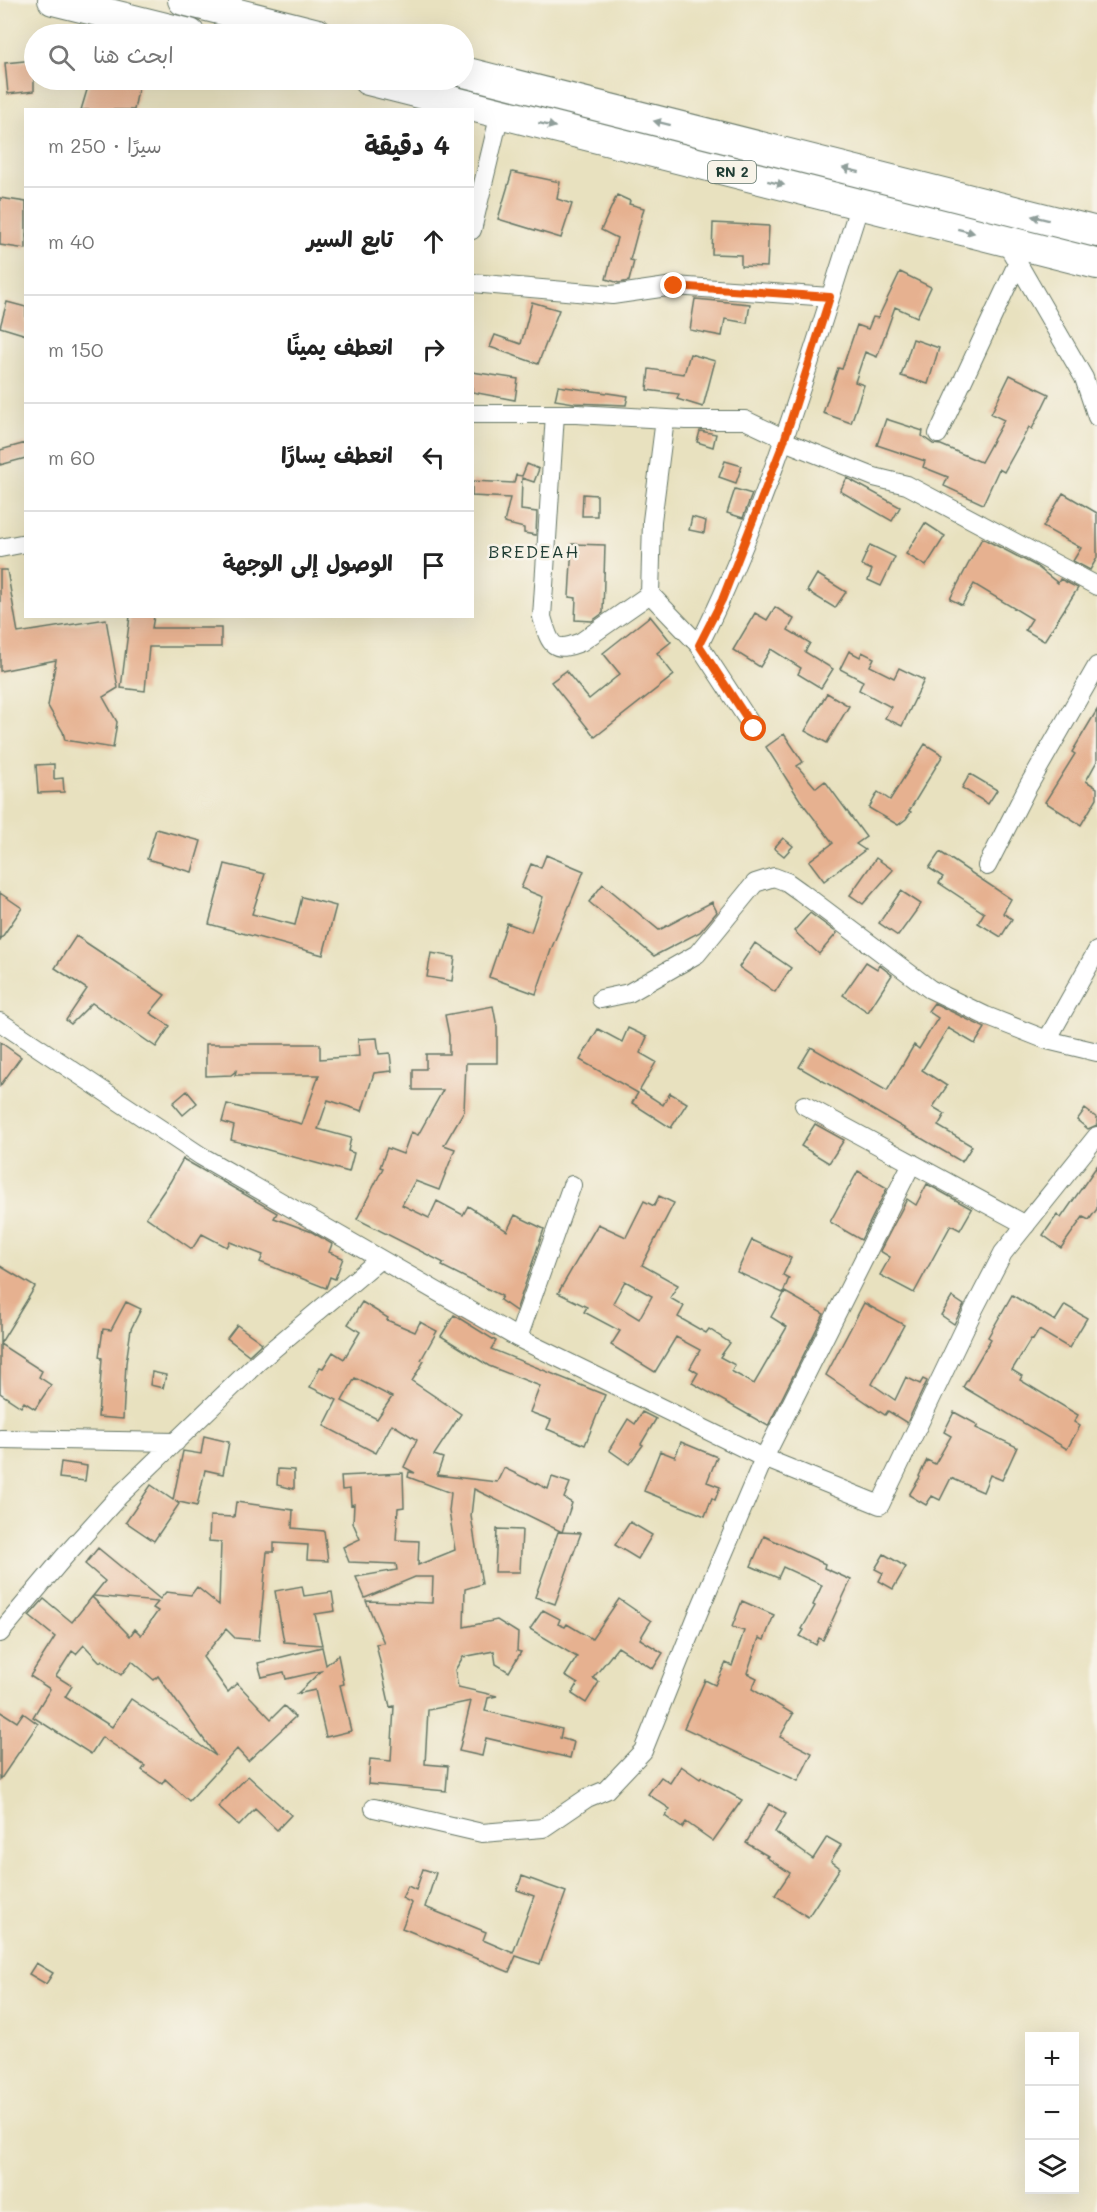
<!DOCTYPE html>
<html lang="ar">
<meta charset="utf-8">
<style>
body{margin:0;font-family:Mali,"Playpen Sans Arabic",sans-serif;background:#f2f2f2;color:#222;direction:rtl}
.controls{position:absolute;right:18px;bottom:18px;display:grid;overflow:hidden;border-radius:0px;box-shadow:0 6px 24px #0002}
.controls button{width:54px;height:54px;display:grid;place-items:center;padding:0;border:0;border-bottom:2px solid #e0e0e0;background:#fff;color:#222;font:30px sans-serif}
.stop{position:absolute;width:18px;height:18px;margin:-14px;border:4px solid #ea580c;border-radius:50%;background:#fff}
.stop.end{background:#ea580c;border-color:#fff;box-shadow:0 2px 6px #0008}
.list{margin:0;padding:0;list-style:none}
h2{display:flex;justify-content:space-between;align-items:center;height:78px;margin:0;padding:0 24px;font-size:26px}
h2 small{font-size:20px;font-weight:400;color:#767676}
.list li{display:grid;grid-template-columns:39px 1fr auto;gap:18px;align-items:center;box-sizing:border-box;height:108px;padding:0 24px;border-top:2px solid #e0e0e0}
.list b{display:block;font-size:22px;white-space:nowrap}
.list em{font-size:20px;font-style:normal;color:#767676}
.icon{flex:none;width:33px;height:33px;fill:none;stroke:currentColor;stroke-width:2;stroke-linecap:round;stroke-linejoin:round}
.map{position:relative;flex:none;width:1097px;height:2212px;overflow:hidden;direction:ltr}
.search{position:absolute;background:#fff;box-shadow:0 6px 24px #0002;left:24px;top:24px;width:450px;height:66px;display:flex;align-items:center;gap:15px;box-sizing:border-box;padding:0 21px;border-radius:33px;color:#767676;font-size:22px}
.panel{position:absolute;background:#fff;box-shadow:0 6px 24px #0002;left:24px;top:108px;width:450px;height:510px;border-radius:0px;direction:rtl}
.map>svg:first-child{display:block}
.building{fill:#e6b190;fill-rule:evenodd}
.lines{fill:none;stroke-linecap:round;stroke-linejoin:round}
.minor-casing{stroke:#657665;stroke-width:20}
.trunk-casing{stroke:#657665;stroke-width:32}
.minor{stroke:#fff;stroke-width:18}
.trunk{stroke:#fff;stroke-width:30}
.oneway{fill:#8f9e9a}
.route{stroke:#ea580c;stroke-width:8}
.labels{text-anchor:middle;stroke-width:5;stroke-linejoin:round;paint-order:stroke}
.shield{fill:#f7f3e8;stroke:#60746a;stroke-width:1.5}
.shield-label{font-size:14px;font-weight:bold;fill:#1f3d34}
.quarter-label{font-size:18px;letter-spacing:1.5px;fill:#1f3d34;stroke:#f7f3e8}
</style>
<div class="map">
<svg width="1097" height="2212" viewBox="0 0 1097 2212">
<rect width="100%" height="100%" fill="#f7f3e8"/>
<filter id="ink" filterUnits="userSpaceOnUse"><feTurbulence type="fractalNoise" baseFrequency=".0167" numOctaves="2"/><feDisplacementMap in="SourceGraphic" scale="12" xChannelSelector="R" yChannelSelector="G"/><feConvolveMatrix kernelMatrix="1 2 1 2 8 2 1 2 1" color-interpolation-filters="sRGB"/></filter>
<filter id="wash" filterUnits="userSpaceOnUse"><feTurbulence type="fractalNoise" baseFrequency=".008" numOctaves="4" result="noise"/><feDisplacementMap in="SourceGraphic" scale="24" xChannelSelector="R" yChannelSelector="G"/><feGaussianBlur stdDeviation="1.35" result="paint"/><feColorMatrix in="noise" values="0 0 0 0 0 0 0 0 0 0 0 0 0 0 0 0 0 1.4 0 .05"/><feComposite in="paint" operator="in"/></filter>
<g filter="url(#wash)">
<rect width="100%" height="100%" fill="#e8e1bf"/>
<g id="blocks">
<path class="building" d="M34 60V91L8 94 5 63Z
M90 80H140L134 110H81Z
M512 172 560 182 557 199 572 204 561 238 498 219Z
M617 195 630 201 629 204 644 208 630 260 634 261 629 281 619 283 606 279 617 238 601 230Z
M0 198 26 202V249L0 245Z
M713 223 769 226 767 267 741 266V255L712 254Z
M900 272 931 287 917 317 895 307 877 357 865 352 855 382 864 385 851 423 823 413 838 368 842 369 857 325 868 329 873 317 878 318Z
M695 299 750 304 747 323 725 319 722 336 690 330Z
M7 302 26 307V335L0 327Z
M532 302 559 310 538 364 490 347 495 335 521 344Z
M913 339 939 348 928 384 901 376Z
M690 354 715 361 703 407 677 399 679 394 647 390 649 369 684 374Z
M472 372 518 379 515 400 472 392Z
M1010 375 1049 394 1032 429 1029 427 1004 472 999 469 983 504 944 486 948 477 923 467 925 461 877 445 886 419 923 431 922 436 933 444 941 445 981 462 1004 420 991 414Z
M558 386 628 396 626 405 574 403 555 400Z
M700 431 716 434 713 447 697 442Z
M26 443V458L0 465V450Z
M725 461 742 466 736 483 719 477Z
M527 464 539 469 534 482 522 478 521 510 537 512 536 535 524 533V528L504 523 510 498 472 496V481L514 483 516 475 522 476Z
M847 478 900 507 892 521 840 491Z
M735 489 752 494 743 518 727 513Z
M1063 493 1097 513V558L1090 570 1073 561 1081 548 1043 527Z
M583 494 597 495V516H582Z
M692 517 706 521 704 533 689 530Z
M925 523 945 536 926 566 906 554Z
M982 538 1036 566 1058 583 1060 579 1078 588 1044 641 1025 630 1032 619 974 584 962 605 950 599Z
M572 544 605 545 603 613 592 621 575 620 576 598 569 597Z
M870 545 895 557 881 586 868 580 872 570 861 565Z
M0 570H7L18 633 106 619 118 688 103 697 117 722 113 748 65 740 63 732 48 706 56 660 0 671Z
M817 574 846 592 835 608 807 591Z
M775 607 794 619 788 630 810 643 805 652 833 669 821 688 798 674 801 668 771 649 760 667 733 650 755 613 767 620Z
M130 616H154L152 628H221V647H149L145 691 121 688Z
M650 616 671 642 657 653 674 675 595 737 551 682 566 671 589 699 620 674 603 653Z
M849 651 860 657 862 652 874 658 870 666 894 678 899 668 924 680 902 726 885 718 891 707 859 690 863 681 840 669Z
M827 693 849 706 827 743 805 731Z
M1097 710V761L1086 781 1097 788V798L1081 825 1045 802 1075 754 1072 752Z
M784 734 803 762 797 766 816 788 825 781 866 837 856 844 865 850 824 881 809 861 833 843 800 800 766 747Z
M925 744 943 755 909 811 911 812 906 819 898 825 869 808 878 792 890 800Z
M54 764V779L63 778 64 792 38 793 36 765Z
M970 774 997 790 988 804 962 788Z
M156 829 201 841 192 872 147 859Z
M783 838 793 846 784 856 774 848Z
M940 852 1011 899 1003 913 1012 919 1001 937 978 923 984 913 939 883 943 877 929 868Z
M546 855 584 871 552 947 536 994 489 977 507 923 531 932 543 897 521 888 531 864 541 868Z
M876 858 893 870 863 904 850 895Z
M225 864 265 874 252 914 295 925 302 897 336 906 323 955 209 924Z
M603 884 659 930 712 902 717 912 700 932 654 956 589 902Z
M901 891 921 904 898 936 879 923Z
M0 893 22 908 0 940Z
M810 913 837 933 819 954 794 931Z
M76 936 165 995 150 1013 170 1026 156 1047 92 1003 71 1024 66 1020 87 989 55 968Z
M755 943 791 968 775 992 739 967Z
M431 953 455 957 452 981 427 977Z
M866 962 877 969 879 965 892 975 868 1012 843 995Z
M934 1003 985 1028 975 1044 948 1028 922 1070 947 1086 933 1107 945 1114 938 1126 972 1146 962 1162 799 1067 811 1047 887 1091 914 1045 919 1049 938 1018 928 1011Z
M493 1006 497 1027V1063H466L464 1111 444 1145 455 1149 439 1190 415 1181 402 1205 429 1218 437 1201 463 1215 468 1206 507 1231 515 1215 544 1229 516 1311 500 1300 502 1296 442 1266 444 1263 357 1219 383 1168 380 1167 387 1148 403 1154 411 1132 418 1135 443 1090H413V1069H426V1054H449V1035L445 1015Z
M628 1028 647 1037 640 1053 656 1062 640 1090 663 1105 670 1093 687 1103 671 1128 632 1103 638 1093 580 1060 598 1029 622 1042Z
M377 1038 379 1054 390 1053 392 1071 374 1073 362 1111 328 1100 318 1129 351 1138 348 1151 354 1153 349 1172 231 1140 234 1126 222 1122 227 1104 302 1124 319 1075H235L236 1071 231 1075 206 1076V1044H320V1059L359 1056 358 1039Z
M0 1042 21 1057 0 1086Z
M187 1091 197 1103 183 1115 173 1103Z
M1085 1109 1097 1118V1125L1088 1129 1077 1120Z
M815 1124 844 1140 829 1163 801 1146Z
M183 1159 277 1213 274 1218 312 1232 332 1244 329 1252 343 1258 335 1279 330 1277 326 1288 260 1262 263 1255 230 1242 227 1247 202 1234 192 1249 146 1217 170 1182Z
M1097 1166V1209L1089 1220 1083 1217 1061 1248 1043 1235 1057 1215 1061 1218Z
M858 1171 887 1188 861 1240 830 1222Z
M927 1184 972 1209 960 1230 951 1225 914 1293 880 1275 890 1257 880 1251 907 1199 916 1205Z
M659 1196 674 1203 642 1265 678 1285 670 1298 684 1306 678 1317 706 1333 709 1329 730 1343 720 1357 735 1365 731 1371 754 1384 787 1327 771 1317 785 1292 824 1314 768 1426 692 1383 698 1373 690 1368 700 1350 676 1337 655 1372 611 1345 620 1331 584 1312 587 1307 558 1293 598 1224 626 1237 644 1201 654 1206ZM625 1281 652 1296 639 1319 613 1303Z
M752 1240 791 1258 783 1275 789 1278 783 1293 737 1272Z
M0 1266 35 1287 0 1344 42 1371 39 1377 51 1385 35 1409 24 1402 21 1407 0 1393Z
M1012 1295 1055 1321 1065 1305 1087 1318 1069 1348 1039 1330 1033 1340 1031 1339 1012 1370 1022 1376 1020 1380 1078 1415 1074 1422 1080 1426 1067 1449 963 1387 991 1339 988 1337Z
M952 1297 964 1305 954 1324 941 1315Z
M126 1302 141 1309 131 1329 126 1363 123 1419 98 1417 102 1358 99 1357 103 1329 111 1330Z
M362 1302 388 1318 387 1320 415 1332 420 1322 437 1331 421 1360 424 1361 412 1381 461 1414 434 1455 443 1458 437 1475 497 1482 504 1468 548 1489 552 1477 570 1483 564 1498 572 1503 562 1532 474 1489 471 1516 482 1584 465 1589 464 1627 497 1620 518 1633 517 1651 521 1652 509 1672 496 1664 494 1651 463 1657 455 1670 458 1687 497 1696 488 1698 485 1711 562 1729 560 1738 574 1742 570 1758 486 1738 482 1756 459 1751 471 1701 428 1710 425 1764 448 1766 446 1791 368 1784 370 1759 391 1761 394 1706 390 1707 376 1644 384 1643 366 1601 432 1603 433 1577H415L365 1598 356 1577 397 1570 396 1564 349 1562 343 1547 360 1539 353 1523 354 1504 351 1505 350 1489 342 1490 341 1476 403 1473 404 1507 398 1508 396 1540 419 1541 418 1565 455 1550 449 1511 451 1493 408 1477 409 1472 415 1473 404 1467 417 1440 392 1424 376 1453 324 1426 337 1400 310 1387 320 1367 323 1368 333 1352 344 1359 360 1332 348 1324ZM355 1378 392 1397 377 1419 342 1401Z
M864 1303 904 1325 872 1384 895 1400 906 1377 920 1384 923 1379 927 1381 907 1423 888 1411 885 1415 826 1375Z
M454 1315 496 1341 491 1349 605 1395 585 1445 547 1429 551 1420 530 1412 540 1386 489 1366 441 1336Z
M237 1325 262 1343 249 1355 227 1338Z
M152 1372 166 1375 163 1388 150 1385Z
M642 1412 656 1419 641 1444 643 1445 629 1464 609 1450 628 1419 635 1424Z
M954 1412 978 1425 976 1428 1017 1447 1002 1480 990 1475 983 1492 951 1478 940 1500 932 1496 926 1505 909 1495 920 1477 919 1476 927 1460 935 1464 951 1436 944 1432Z
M204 1436 229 1442 223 1474 205 1470 197 1506 175 1501 179 1504 154 1541 126 1522 151 1485 173 1500 183 1451 201 1454Z
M681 1442 717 1457 707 1482 720 1487 715 1500 712 1498 705 1516 644 1491 660 1451 675 1457Z
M61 1462 87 1466 85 1481 59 1478Z
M278 1469 294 1470V1489L277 1485Z
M236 1502 293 1510 292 1528 324 1531 328 1561 307 1560 308 1545 274 1543V1552H267L259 1640 235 1638 226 1629 203 1657 228 1692 237 1683 271 1719 284 1706 295 1717 248 1761 237 1749 189 1801 165 1779 162 1784 142 1770 145 1766 102 1737 91 1754 33 1717 50 1689 30 1676 55 1637 29 1616 44 1599 72 1622 92 1597 130 1636 135 1629 141 1635 158 1611 153 1608 158 1602 93 1596 105 1581 85 1564 98 1548 160 1599 166 1592 191 1595 197 1587 219 1605 221 1542 209 1541 210 1516 234 1517ZM84 1645 100 1662 102 1660 121 1675 132 1661 154 1680 158 1676 216 1756 131 1699 112 1727 65 1697 72 1686 56 1676 72 1651 76 1654Z
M630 1522 652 1535 638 1559 615 1545Z
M497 1529 522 1530 520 1572H495Z
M558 1532 581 1533 555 1604 535 1597Z
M764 1536 825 1564 824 1568 851 1580 823 1640 819 1638 816 1645 800 1636 804 1630 802 1629 815 1606 813 1605 822 1585 783 1567 778 1578 751 1566Z
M884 1554 906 1567 893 1589 879 1581 883 1573 875 1569Z
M302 1586 304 1596 332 1592 335 1611 315 1614 322 1645 284 1642 275 1591Z
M619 1599 651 1621 640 1639 663 1653 653 1669 618 1647 593 1678 599 1682 586 1703 572 1694 578 1684 565 1676 577 1657 530 1629 543 1610 560 1619 558 1624 565 1627 567 1624 592 1639Z
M742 1601 774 1615 764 1640 759 1638 747 1673 757 1678 752 1689 793 1714 780 1737 812 1753 798 1781 684 1728 705 1680 715 1685 726 1663 732 1666 744 1631 732 1627Z
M322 1647 326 1665 338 1655 344 1684 340 1685 351 1731 326 1737 315 1690 297 1694 321 1671 286 1679 284 1672 262 1677 258 1663Z
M0 1711 17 1722 23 1713 38 1724 0 1780Z
M681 1766 700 1779 701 1777 742 1800 713 1841 686 1822 682 1828 665 1816 670 1809 648 1794 661 1777 670 1783Z
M248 1776 291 1815 277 1830 255 1809 239 1826 218 1807Z
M769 1804 786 1814 775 1832 813 1859 827 1837 841 1845 831 1861 840 1868 808 1917 775 1895 790 1873 766 1857 768 1856 746 1843Z
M423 1869 436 1873 425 1907 486 1932 483 1940 513 1953 534 1896 517 1890 522 1876 566 1892 540 1964 516 1956 509 1972 402 1928 412 1903 402 1898 408 1886 416 1890Z
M36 1963 53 1973 46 1984 29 1974Z"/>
</g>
</g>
<g filter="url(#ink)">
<use href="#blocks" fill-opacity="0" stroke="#657665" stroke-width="1.5"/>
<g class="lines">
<defs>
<path id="minor" d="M472 230 500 113
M1005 241 1084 378 1097 417
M472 283 612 295 674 286 830 297
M472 414H576L686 420H745L785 439
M555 414 542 617C550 643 551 654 581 642L650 594
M665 419 652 521 650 594 699 645 754 729
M938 434 1018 262
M784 441 874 477 907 485 1097 586
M0 548 26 543
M699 645C769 505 812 353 860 204
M987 866 1027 788 1097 666
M601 999 629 993 697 954 755 883 774 877 787 882 801 892 930 989 986 1016 1047 1040 1097 1052
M0 1022 201 1156 518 1338 764 1458 880 1505 974 1309 1003 1253 1097 1136
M1047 1040 1097 951
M804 1105 1026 1225
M518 1338 572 1185
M0 1439 176 1442
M0 1633 64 1557 119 1496 259 1361 380 1259
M374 1808 482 1833 543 1828 587 1798 606 1790 643 1751 699 1611 764 1458 912 1163"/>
<path id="trunk" d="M53 0 190 34
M183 0 318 34
M464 72 1097 232
M368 80 1097 264"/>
</defs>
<use href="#minor" class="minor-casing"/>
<use href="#trunk" class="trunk-casing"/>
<use href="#minor" class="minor"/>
<use href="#trunk" class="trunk"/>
</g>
<defs><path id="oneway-solid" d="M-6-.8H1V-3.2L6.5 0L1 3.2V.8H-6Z" transform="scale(1.5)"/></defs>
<g class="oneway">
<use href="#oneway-solid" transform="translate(662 123) rotate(-166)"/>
<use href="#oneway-solid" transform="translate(547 125) rotate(14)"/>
<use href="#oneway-solid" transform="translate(851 170) rotate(-166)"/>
<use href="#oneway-solid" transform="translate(776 183) rotate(14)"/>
<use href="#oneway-solid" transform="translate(1040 218) rotate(-166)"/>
<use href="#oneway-solid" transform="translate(966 231) rotate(14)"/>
</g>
</g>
<g class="lines" filter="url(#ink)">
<path class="route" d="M674 286 830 297 784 441 722 600 699 645 754 729"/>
</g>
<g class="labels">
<rect class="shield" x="708" y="161" width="48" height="22" rx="4.5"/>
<g class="shield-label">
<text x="732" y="177">RN 2</text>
</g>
<g class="quarter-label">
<text x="534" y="558">BREDEAH</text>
</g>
</g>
</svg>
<div class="controls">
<button>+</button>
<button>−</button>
<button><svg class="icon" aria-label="layers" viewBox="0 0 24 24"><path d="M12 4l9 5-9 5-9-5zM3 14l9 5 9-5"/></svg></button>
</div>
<div class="stop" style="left:754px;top:729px"></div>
<div class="stop end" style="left:674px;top:286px"></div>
<div class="search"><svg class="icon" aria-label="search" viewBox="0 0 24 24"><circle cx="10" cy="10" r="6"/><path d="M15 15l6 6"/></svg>ابحث هنا</div>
<section class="panel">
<h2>4 دقيقة<small>سيرًا · 250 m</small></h2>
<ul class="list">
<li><svg class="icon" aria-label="ahead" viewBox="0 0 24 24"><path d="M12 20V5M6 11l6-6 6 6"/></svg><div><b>تابع السير</b></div><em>40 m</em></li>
<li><svg class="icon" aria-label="right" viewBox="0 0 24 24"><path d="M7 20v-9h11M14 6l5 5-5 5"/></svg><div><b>انعطف يمينًا</b></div><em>150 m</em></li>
<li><svg class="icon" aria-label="left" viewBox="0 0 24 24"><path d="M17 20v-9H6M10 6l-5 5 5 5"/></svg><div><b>انعطف يسارًا</b></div><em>60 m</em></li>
<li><svg class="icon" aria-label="arrive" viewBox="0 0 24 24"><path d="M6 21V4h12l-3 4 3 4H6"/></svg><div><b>الوصول إلى الوجهة</b></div></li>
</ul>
</section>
</div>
